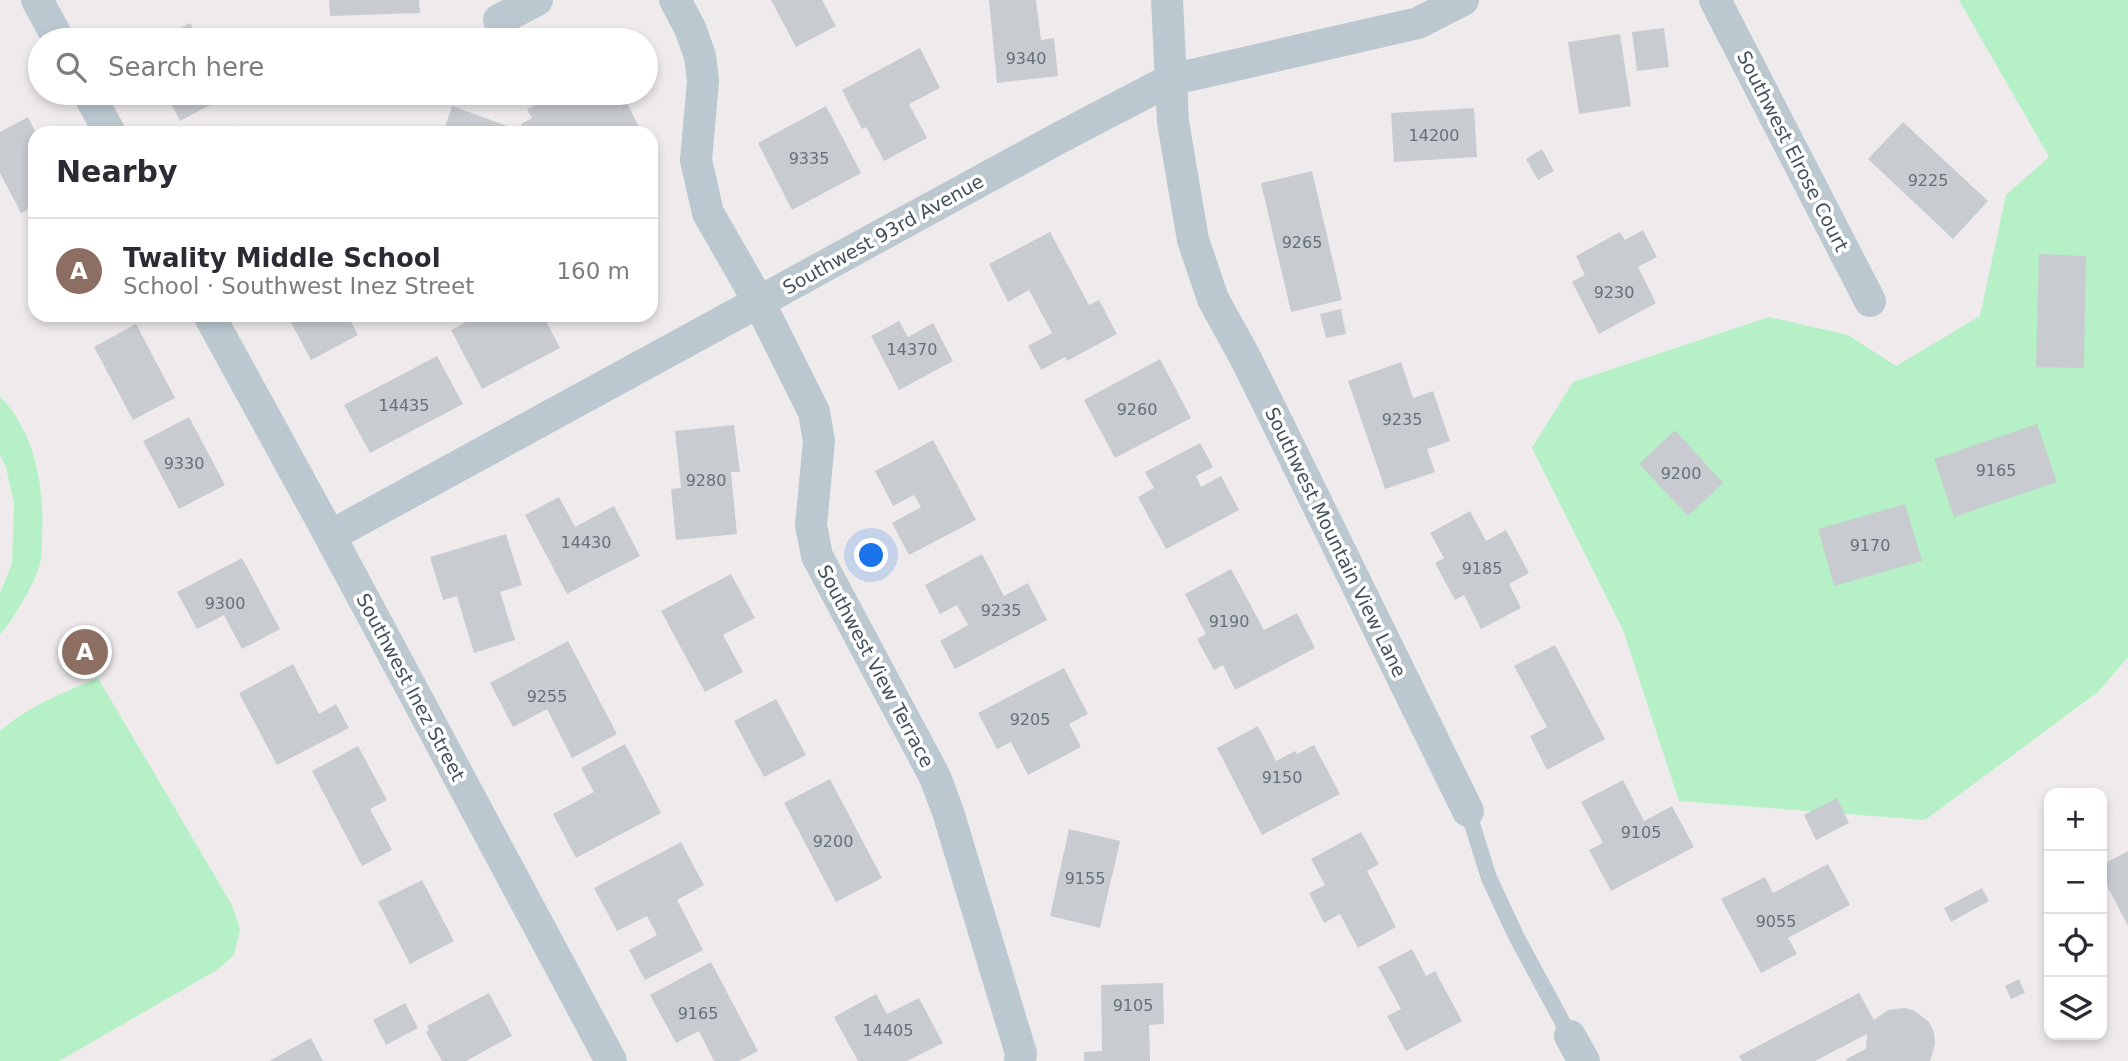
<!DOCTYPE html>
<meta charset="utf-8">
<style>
body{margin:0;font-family:"DejaVu Sans",sans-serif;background:#f7f7f7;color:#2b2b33}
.controls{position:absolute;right:21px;bottom:21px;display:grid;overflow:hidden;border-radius:14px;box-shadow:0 4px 10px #0003}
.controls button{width:63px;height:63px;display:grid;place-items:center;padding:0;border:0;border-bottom:2px solid #e1e1e2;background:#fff;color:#2b2b33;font:35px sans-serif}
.you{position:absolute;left:872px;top:556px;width:24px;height:24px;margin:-18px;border:5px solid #fff;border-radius:50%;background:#1a73e8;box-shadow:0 0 0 10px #1a73e833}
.badge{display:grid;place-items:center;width:46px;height:46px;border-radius:50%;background:#1a73e8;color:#fff;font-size:23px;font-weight:700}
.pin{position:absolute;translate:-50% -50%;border:4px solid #fff;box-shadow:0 2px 7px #0006}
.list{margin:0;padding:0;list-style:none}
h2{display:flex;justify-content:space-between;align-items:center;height:91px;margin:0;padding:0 28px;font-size:30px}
h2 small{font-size:23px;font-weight:400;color:#7c7c81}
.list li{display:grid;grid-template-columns:46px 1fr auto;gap:21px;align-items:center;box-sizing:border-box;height:105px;padding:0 28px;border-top:2px solid #e1e1e2}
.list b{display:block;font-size:26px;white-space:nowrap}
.list p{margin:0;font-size:23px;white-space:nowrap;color:#7c7c81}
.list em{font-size:23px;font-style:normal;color:#7c7c81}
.icon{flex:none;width:38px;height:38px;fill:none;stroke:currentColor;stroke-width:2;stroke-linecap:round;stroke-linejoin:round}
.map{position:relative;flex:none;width:2128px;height:1061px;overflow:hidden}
.search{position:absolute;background:#fff;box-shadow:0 4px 10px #0003;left:28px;top:28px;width:630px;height:77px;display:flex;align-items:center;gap:18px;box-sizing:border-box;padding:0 24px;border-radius:38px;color:#7c7c81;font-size:26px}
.panel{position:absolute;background:#fff;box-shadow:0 4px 10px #0003;left:28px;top:126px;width:630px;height:196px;border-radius:21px}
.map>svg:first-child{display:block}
.green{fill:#b6f0c6}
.building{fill:#c8ccd1}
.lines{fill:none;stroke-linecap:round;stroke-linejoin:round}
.service{stroke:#bbc8cf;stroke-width:16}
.minor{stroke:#bbc8cf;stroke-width:32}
.labels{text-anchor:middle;stroke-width:7;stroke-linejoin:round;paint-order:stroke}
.number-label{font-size:16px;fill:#647078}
.street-label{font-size:19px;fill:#43525a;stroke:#fff}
</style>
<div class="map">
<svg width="2128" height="1061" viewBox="0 0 2128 1061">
<rect width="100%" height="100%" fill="#efebec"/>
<path class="green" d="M1959 0H2128V657L2098 692 1925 820 1679 801 1623 630 1532 448 1573 382 1769 317 1848 335 1896 366 1980 316 2006 195 2049 157Z
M0 396C35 432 45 488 42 537 42 546 42 556 40 564 35 580 27 594 19 608 13 617 8 626 0 634V593L12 564 14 504 6 467 0 455Z
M98 678 232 905 240 929 234 955 217 970 59 1061H0V731C29 706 62 693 98 678Z"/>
<path class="building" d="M329 0H419L420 13 330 16Z
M771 0H822L836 26 796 47Z
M989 0H1036L1041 40 1054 38 1058 76 997 83Z
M190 23 199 40H156Z
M1664 28 1669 67 1637 71 1632 32Z
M421 30V40H358V32Z
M1620 34 1631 106 1579 114 1568 42Z
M920 48 940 88 909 104 927 138 884 161 866 127 862 129 842 90Z
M165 93H227L229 95 180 121Z
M334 93H414V96L335 98Z
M558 93H575L580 101 596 93H640L641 95 627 103 640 129 632 133H525L521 124 532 118 527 109Z
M452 106 510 127 508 133H443Z
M826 106 861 173 792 210 758 143Z
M1474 108 1477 157 1394 162 1391 113Z
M28 117 36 133 35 206 21 213 0 173V132Z
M1903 122 1988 201 1953 239 1868 159Z
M239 125 243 133H224Z
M1542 149 1554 171 1538 180 1526 159Z
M1312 171 1342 300 1291 312 1261 183Z
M1643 230 1657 257 1638 267 1656 303 1599 334 1572 282 1585 275 1576 256 1620 232 1625 240Z
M1050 232 1089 305 1099 300 1117 334 1067 361 1065 357 1041 370 1028 346 1052 333 1029 290 1008 302 989 264Z
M2039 254 2086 256 2084 368 2036 367Z
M1341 309 1346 334 1326 338 1320 314Z
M287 315H347L358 335 311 360Z
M480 315H543L560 348 482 389 451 330Z
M899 321 908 337 933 323 953 361 899 390 871 336Z
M136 324 175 398 133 420 94 347Z
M437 356 463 404 370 453 344 405Z
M1160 359 1191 418 1115 458 1084 400Z
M1401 362 1413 398 1433 391 1450 441 1427 449 1435 472 1385 489 1348 381Z
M189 417 225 485 179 509 143 441Z
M2037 424 2057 482 1954 517 1934 459Z
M734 425 740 472H731L737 534 676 540 671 489 681 488 675 431Z
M1675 430 1723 483 1688 516 1639 464Z
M933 440 976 520 909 555 892 523 921 507 914 495 893 506 875 471Z
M1200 443 1213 467 1196 476 1201 487 1221 476 1239 510 1166 549 1138 497 1154 488 1145 472Z
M559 497 575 527 614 506 640 556 567 594 525 515Z
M1905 504 1922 561 1834 586 1818 529Z
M1470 511 1486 541 1506 530 1529 573 1509 584 1521 608 1481 629 1464 595 1455 600 1435 563 1444 558 1430 533Z
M506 534 522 585 500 592 515 640 474 653 457 596 443 600 430 557Z
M982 554 1004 596 1028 583 1047 620 955 669 940 641 968 625 957 605 940 614 925 585Z
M242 558 280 629 242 649 224 615 197 629 177 592Z
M1231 569 1264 630 1297 613 1315 648 1235 690 1223 665 1214 670 1197 639 1206 634 1185 594Z
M731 574 755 618 723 635 743 672 705 692 661 611Z
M568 641 617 734 572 758 547 709 513 727 490 683Z
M1555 645 1605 739 1547 770 1530 736 1547 727 1514 666Z
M293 664 319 714 336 704 349 728 277 765 239 693Z
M1064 668 1088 714 1069 724 1081 747 1028 775 1011 742 997 749 978 713Z
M776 699 806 755 764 777 734 721Z
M1258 726 1276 761 1295 751 1297 754 1314 745 1340 794 1262 835 1217 748Z
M625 744 661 813 576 858 553 814 594 792 581 768Z
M358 746 387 800 370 809 392 850 362 866 312 771Z
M830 779 882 878 836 902 784 803Z
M1623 780 1644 821 1672 806 1694 847 1611 891 1589 850 1603 843 1581 802Z
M1837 798 1849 823 1816 840 1804 815Z
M1069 829 1120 841 1100 928 1050 916Z
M1361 832 1379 864 1367 871 1396 927 1358 948 1340 914 1324 923 1309 893 1325 885 1311 859Z
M681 842 704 885 677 900 703 950 645 980 629 950 657 935 647 916 617 931 594 888Z
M2128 851V926L2102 876V865Z
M1828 864 1850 905 1788 938 1797 954 1761 973 1721 899 1765 877 1773 893Z
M422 880 454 941 410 964 378 902Z
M1982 888 1989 901 1951 922 1944 908Z
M1412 949 1426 976 1435 971 1462 1021 1406 1051 1387 1016 1401 1009 1378 967Z
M711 962 758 1051 739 1061H714L699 1031 676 1043 650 995Z
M2019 979 2025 993 2011 999 2005 986Z
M1163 983 1164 1024 1149 1025 1150 1061H1084V1052L1102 1051 1101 985Z
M489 993 512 1036 466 1061H442L426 1032 429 1030 427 1026Z
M1859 993 1874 1020 1888 1010 1905 1008 1915 1011 1929 1022 1934 1032 1935 1044 1930 1061H1847L1846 1059 1866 1049 1867 1034 1815 1061H1742L1739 1056Z
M876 994 887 1014 919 998 943 1043 907 1061H858L834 1017Z
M405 1003 418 1028 386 1045 373 1020Z
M311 1038 323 1061H269Z"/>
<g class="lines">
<path class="service" d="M1468 811 1489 878 1516 936 1570 1036"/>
<path class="minor" d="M37 0 59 40
M675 0 690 28 700 56 703 81 696 160 708 213 759 302 814 412 819 441 811 525 817 556 935 777 948 812 1012 1024 1021 1053 1020 1061
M1167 0 1173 122 1193 240 1213 299 1246 359 1468 811
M1715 0 1870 301
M499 20 537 0
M88 93 110 133
M209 315 330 536 611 1061
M330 536 1059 138 1170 80 1418 23 1463 0
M1570 1036 1584 1061"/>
</g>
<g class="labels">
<g class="number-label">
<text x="1026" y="64">9340</text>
<text x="1434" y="141">14200</text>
<text x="809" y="164">9335</text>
<text x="1928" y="186">9225</text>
<text x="1302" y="248">9265</text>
<text x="1614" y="298">9230</text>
<text x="912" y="355">14370</text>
<text x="404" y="411">14435</text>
<text x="1137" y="415">9260</text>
<text x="1402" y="425">9235</text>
<text x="184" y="469">9330</text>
<text x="1996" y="476">9165</text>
<text x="1681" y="479">9200</text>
<text x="706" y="486">9280</text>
<text x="586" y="548">14430</text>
<text x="1870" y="551">9170</text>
<text x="1482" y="574">9185</text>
<text x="225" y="609">9300</text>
<text x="1001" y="616">9235</text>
<text x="1229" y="627">9190</text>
<text x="547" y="702">9255</text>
<text x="1030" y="725">9205</text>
<text x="1282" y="783">9150</text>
<text x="1641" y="838">9105</text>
<text x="833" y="847">9200</text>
<text x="1085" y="884">9155</text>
<text x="1776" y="927">9055</text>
<text x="1133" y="1011">9105</text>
<text x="698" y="1019">9165</text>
<text x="888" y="1036">14405</text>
</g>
<g class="street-label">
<text transform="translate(1793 151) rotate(63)" y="7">Southwest Elrose Court</text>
<text transform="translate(883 234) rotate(-29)" y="7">Southwest 93rd Avenue</text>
<text transform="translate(1336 542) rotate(64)" y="7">Southwest Mountain View Lane</text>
<text transform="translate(876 666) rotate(62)" y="7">Southwest View Terrace</text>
<text transform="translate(411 687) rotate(62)" y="7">Southwest Inez Street</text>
</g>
</g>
</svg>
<div class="controls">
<button>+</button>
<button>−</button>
<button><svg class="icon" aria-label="locate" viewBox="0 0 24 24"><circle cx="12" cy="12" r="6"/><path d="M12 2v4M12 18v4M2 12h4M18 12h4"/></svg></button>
<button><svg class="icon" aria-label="layers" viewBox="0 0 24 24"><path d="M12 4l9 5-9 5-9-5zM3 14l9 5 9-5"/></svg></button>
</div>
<div class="you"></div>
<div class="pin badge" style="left:85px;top:652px;background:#8d6e63">A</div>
<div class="search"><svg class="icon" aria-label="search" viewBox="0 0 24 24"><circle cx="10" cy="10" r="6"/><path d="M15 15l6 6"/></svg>Search here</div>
<section class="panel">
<h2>Nearby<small></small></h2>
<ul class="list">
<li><span class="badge" style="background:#8d6e63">A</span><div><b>Twality Middle School</b><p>School · Southwest Inez Street</p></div><em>160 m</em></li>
</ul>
</section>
</div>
